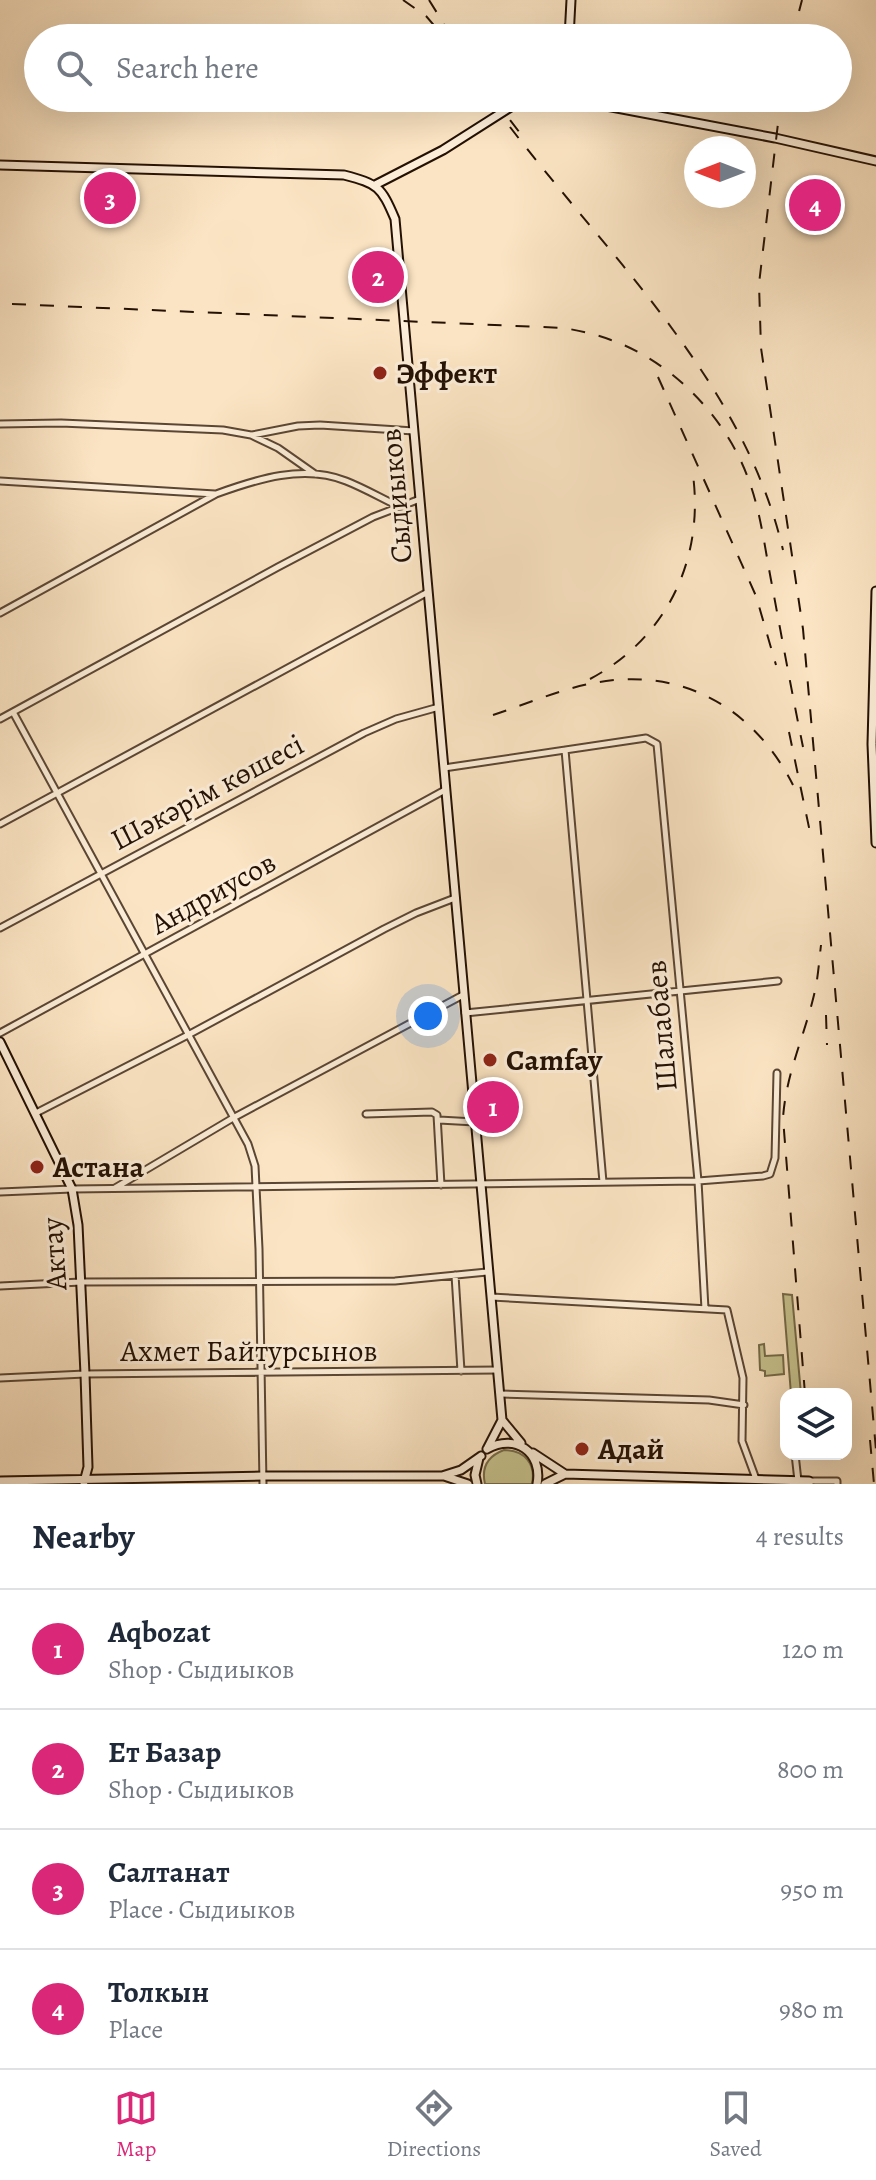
<!DOCTYPE html>
<meta charset="utf-8">
<style>
body{margin:0;font-family:Alegreya,serif;background:#f2f2f3;color:#1f2937}
.controls{position:absolute;right:24px;bottom:24px;display:grid;overflow:hidden;border-radius:16px;box-shadow:0 8px 32px #0002}
.controls button{width:72px;height:72px;display:grid;place-items:center;padding:0;border:0;border-bottom:2px solid #e0e1e3;background:#fff;color:#1f2937;font:40px sans-serif}
.compass{position:absolute;left:684px;top:136px;width:72px;height:72px;border-radius:50%;background:#fff;box-shadow:0 8px 32px #0002;rotate:270deg}
.you{position:absolute;left:428px;top:1016px;width:28px;height:28px;margin:-20px;border:6px solid #fff;border-radius:50%;background:#1a73e8;box-shadow:0 0 0 12px #1a73e833}
.badge{display:grid;place-items:center;width:52px;height:52px;border-radius:50%;background:#db2777;color:#fff;font-size:26px;font-weight:700}
.pin{position:absolute;translate:-50% -50%;border:4px solid #fff;box-shadow:0 2px 8px #0006}
.list{margin:0;padding:0;list-style:none}
h2{display:flex;justify-content:space-between;align-items:center;height:104px;margin:0;padding:0 32px;font-size:34px}
h2 small{font-size:26px;font-weight:400;color:#747a83}
.list li{display:grid;grid-template-columns:52px 1fr auto;gap:24px;align-items:center;box-sizing:border-box;height:120px;padding:0 32px;border-top:2px solid #e0e1e3}
.list b{display:block;font-size:30px;white-space:nowrap}
.list p{margin:0;font-size:26px;white-space:nowrap;color:#747a83}
.list em{font-size:26px;font-style:normal;color:#747a83}
.icon{flex:none;width:44px;height:44px;fill:none;stroke:currentColor;stroke-width:2;stroke-linecap:round;stroke-linejoin:round}
.map{position:relative;flex:none;width:876px;height:1484px;overflow:hidden}
.search{position:absolute;background:#fff;box-shadow:0 8px 32px #0002;left:24px;right:24px;top:24px;height:88px;display:flex;align-items:center;gap:20px;box-sizing:border-box;padding:0 28px;border-radius:44px;color:#747a83;font-size:30px}
.sheet{height:584px;background:#fff}
nav{display:flex;justify-content:space-around;align-items:center;box-sizing:border-box;height:112px;border-top:2px solid #e0e1e3;background:#fff;font-size:22px;color:#747a83}
nav a{display:grid;justify-items:center;gap:4px}
nav .on{color:#db2777}
.map>svg:first-child{display:block}
.green{fill:#c6c28e;stroke:#756a49;stroke-width:2}
.lines{fill:none;stroke-linecap:round;stroke-linejoin:round}
.street-casing{stroke:#5a4634;stroke-width:9}
.secondary-casing{stroke:#241104;stroke-width:11}
.street{stroke:#fcedd8;stroke-width:5}
.secondary{stroke:#fcedd8;stroke-width:7}
.rail{stroke:#241104;stroke-width:2;stroke-dasharray:14 14;stroke-linecap:butt}
.poi-dot{fill:#8f2418;stroke:#fcedd8;stroke-width:3}
.labels{text-anchor:middle;stroke-width:6;stroke-linejoin:round;paint-order:stroke}
.poi-label{font-size:30px;font-weight:bold;fill:#241104;stroke:#fcedd8;text-anchor:start}
.street-label{font-size:30px;fill:#241104;stroke:#fcedd8}
</style>
<div class="map">
<svg width="876" height="1484" viewBox="0 0 876 1484">
<rect width="100%" height="100%" fill="#fbe4c3"/>
<filter id="stains"><feTurbulence type="fractalNoise" baseFrequency=".0025" numOctaves="4"/><feColorMatrix values="0 0 0 0 .2 0 0 0 0 .09 0 0 0 0 .02 0 0 0 .5 -.17"/></filter>
<radialGradient id="worn" r=".72"><stop offset=".6" stop-color="#630" stop-opacity="0"/><stop offset="1" stop-color="#630" stop-opacity=".3"/></radialGradient>
<path class="green" d="M783 1294 792 1295 801 1394H791Z
M764 1344 765 1356 783 1355 784 1374 765 1376V1371L760 1370 759 1345Z
M504 1450C525 1450 536 1464 532 1484H485C481 1467 488 1456 504 1450Z"/>
<g class="lines">
<defs>
<path id="street" d="M0 424 61 423 223 430 251 435 278 448 315 474
M252 435 298 426 320 425 414 431
M0 481 215 494
M0 613 216 494C257 479 304 464 346 481 364 488 381 498 398 506
M13 712 248 1144 255 1166 259 1249 263 1484
M0 719 278 567 373 517 420 499
M565 750 603 1182
M444 768 646 738 657 744 698 1181 705 1309
M0 824 428 592
M0 928 364 733 396 719 439 707
M465 1013 778 981
M0 1033 445 790
M36 1113 188 1035 384 929 416 913 455 898
M366 1114 432 1112 437 1115 441 1185
M439 1120 475 1122
M115 1188 233 1118 463 995
M0 1192 72 1189 698 1181 763 1176 770 1174 775 1158 777 1073
M455 1275 461 1371
M0 1286 81 1282 395 1281 487 1272
M491 1297 727 1310 743 1378 742 1441 756 1479
M0 1378 85 1374 498 1370
M500 1394 709 1400 744 1405
M795 1454 798 1481
M809 1481H837V1484"/>
<path id="secondary" d="M569 38 571 0
M564 98 775 138 876 161
M0 165 344 175C378 184 381 186 395 219L502 1420 487 1449
M375 185 443 150 517 103 531 99 562 98
M876 591 872 744 876 843
M0 1042 72 1189 78 1225 85 1374 88 1467 84 1482
M502 1420 521 1443
M487 1449C515 1433 543 1452 537 1484
M533 1453 565 1474
M444 1476 468 1484
M0 1481 263 1476H442L461 1470 481 1456
M477 1484 475 1475 479 1458
M545 1484 565 1474 809 1481V1484"/>
</defs>
<use href="#street" class="street-casing"/>
<use href="#secondary" class="secondary-casing"/>
<use href="#street" class="street"/>
<use href="#secondary" class="secondary"/>
<path class="rail" d="M403 0 426 16 445 38
M429 0 444 24
M792 38 802 0
M493 98 520 133
M781 98 759 284 761 348 803 629 876 1450
M510 127C611 259 744 383 783 550
M12 304 564 328C580 331 596 334 611 340 673 362 726 418 748 478 761 512 765 550 772 585 782 639 792 693 803 747
M658 377 756 596 776 665
M590 679C669 637 706 555 692 468
M493 715C530 703 567 686 606 681 689 670 756 712 793 785
M789 732 811 837
M826 1015 827 1045
M805 1394 783 1118C786 1074 804 1037 814 995 818 979 819 962 821 945
M870 1440 874 1484"/>
</g>
<g class="poi-dot">
<circle cx="380" cy="373" r="8"/>
<circle cx="490" cy="1060" r="8"/>
<circle cx="37" cy="1167" r="8"/>
<circle cx="582" cy="1449" r="8"/>
</g>
<g class="labels">
<g class="poi-label">
<text x="396" y="383">Эффект</text>
<text x="506" y="1070">Camfay</text>
<text x="53" y="1177">Астана</text>
<text x="598" y="1459">Адай</text>
</g>
<g class="street-label">
<text transform="translate(396 496) rotate(-95)" y="10">Сыдиыков</text>
<text transform="translate(207 792) rotate(-28)" y="10">Шәкәрім көшесі</text>
<text transform="translate(213 893) rotate(-29)" y="10">Андриусов</text>
<text transform="translate(661 1026) rotate(-95)" y="10">Шалабаев</text>
<text transform="translate(54 1254) rotate(-94)" y="10">Актау</text>
<text x="249" y="1361">Ахмет Байтурсынов</text>
</g>
</g>
<rect width="100%" height="100%" filter="url(#stains)"/>
<rect width="100%" height="100%" fill="url(#worn)"/>
</svg>
<div class="controls">
<button><svg class="icon" aria-label="layers" viewBox="0 0 24 24"><path d="M12 4l9 5-9 5-9-5zM3 14l9 5 9-5"/></svg></button>
</div>
<svg class="compass" viewBox="-18 -18 36 36"><path d="M0-13l5 13h-10z" fill="#e53935"/><path d="M0 13l5-13h-10z" fill="#747a83"/></svg>
<div class="you"></div>
<div class="pin badge" style="left:493px;top:1107px">1</div>
<div class="pin badge" style="left:378px;top:277px">2</div>
<div class="pin badge" style="left:110px;top:198px">3</div>
<div class="pin badge" style="left:815px;top:205px">4</div>
<div class="search"><svg class="icon" aria-label="search" viewBox="0 0 24 24"><circle cx="10" cy="10" r="6"/><path d="M15 15l6 6"/></svg>Search here</div>
</div>
<section class="sheet">
<h2>Nearby<small>4 results</small></h2>
<ul class="list">
<li><span class="badge">1</span><div><b>Aqbozat</b><p>Shop · Сыдиыков</p></div><em>120 m</em></li>
<li><span class="badge">2</span><div><b>Ет Базар</b><p>Shop · Сыдиыков</p></div><em>800 m</em></li>
<li><span class="badge">3</span><div><b>Салтанат</b><p>Place · Сыдиыков</p></div><em>950 m</em></li>
<li><span class="badge">4</span><div><b>Толкын</b><p>Place</p></div><em>980 m</em></li>
</ul>
</section>
<nav>
<a class="on"><svg class="icon" aria-label="map" viewBox="0 0 24 24"><path d="M3 6l6-2 6 2 6-2v14l-6 2-6-2-6 2zM9 4v14M15 6v14"/></svg>Map</a>
<a><svg class="icon" aria-label="directions" viewBox="0 0 24 24"><path d="M12 3l9 9-9 9-9-9zM9 14v-3h6M13 9l2 2-2 2"/></svg>Directions</a>
<a><svg class="icon" aria-label="saved" viewBox="0 0 24 24"><path d="M7 4h10v16l-5-4-5 4z"/></svg>Saved</a>
</nav>
